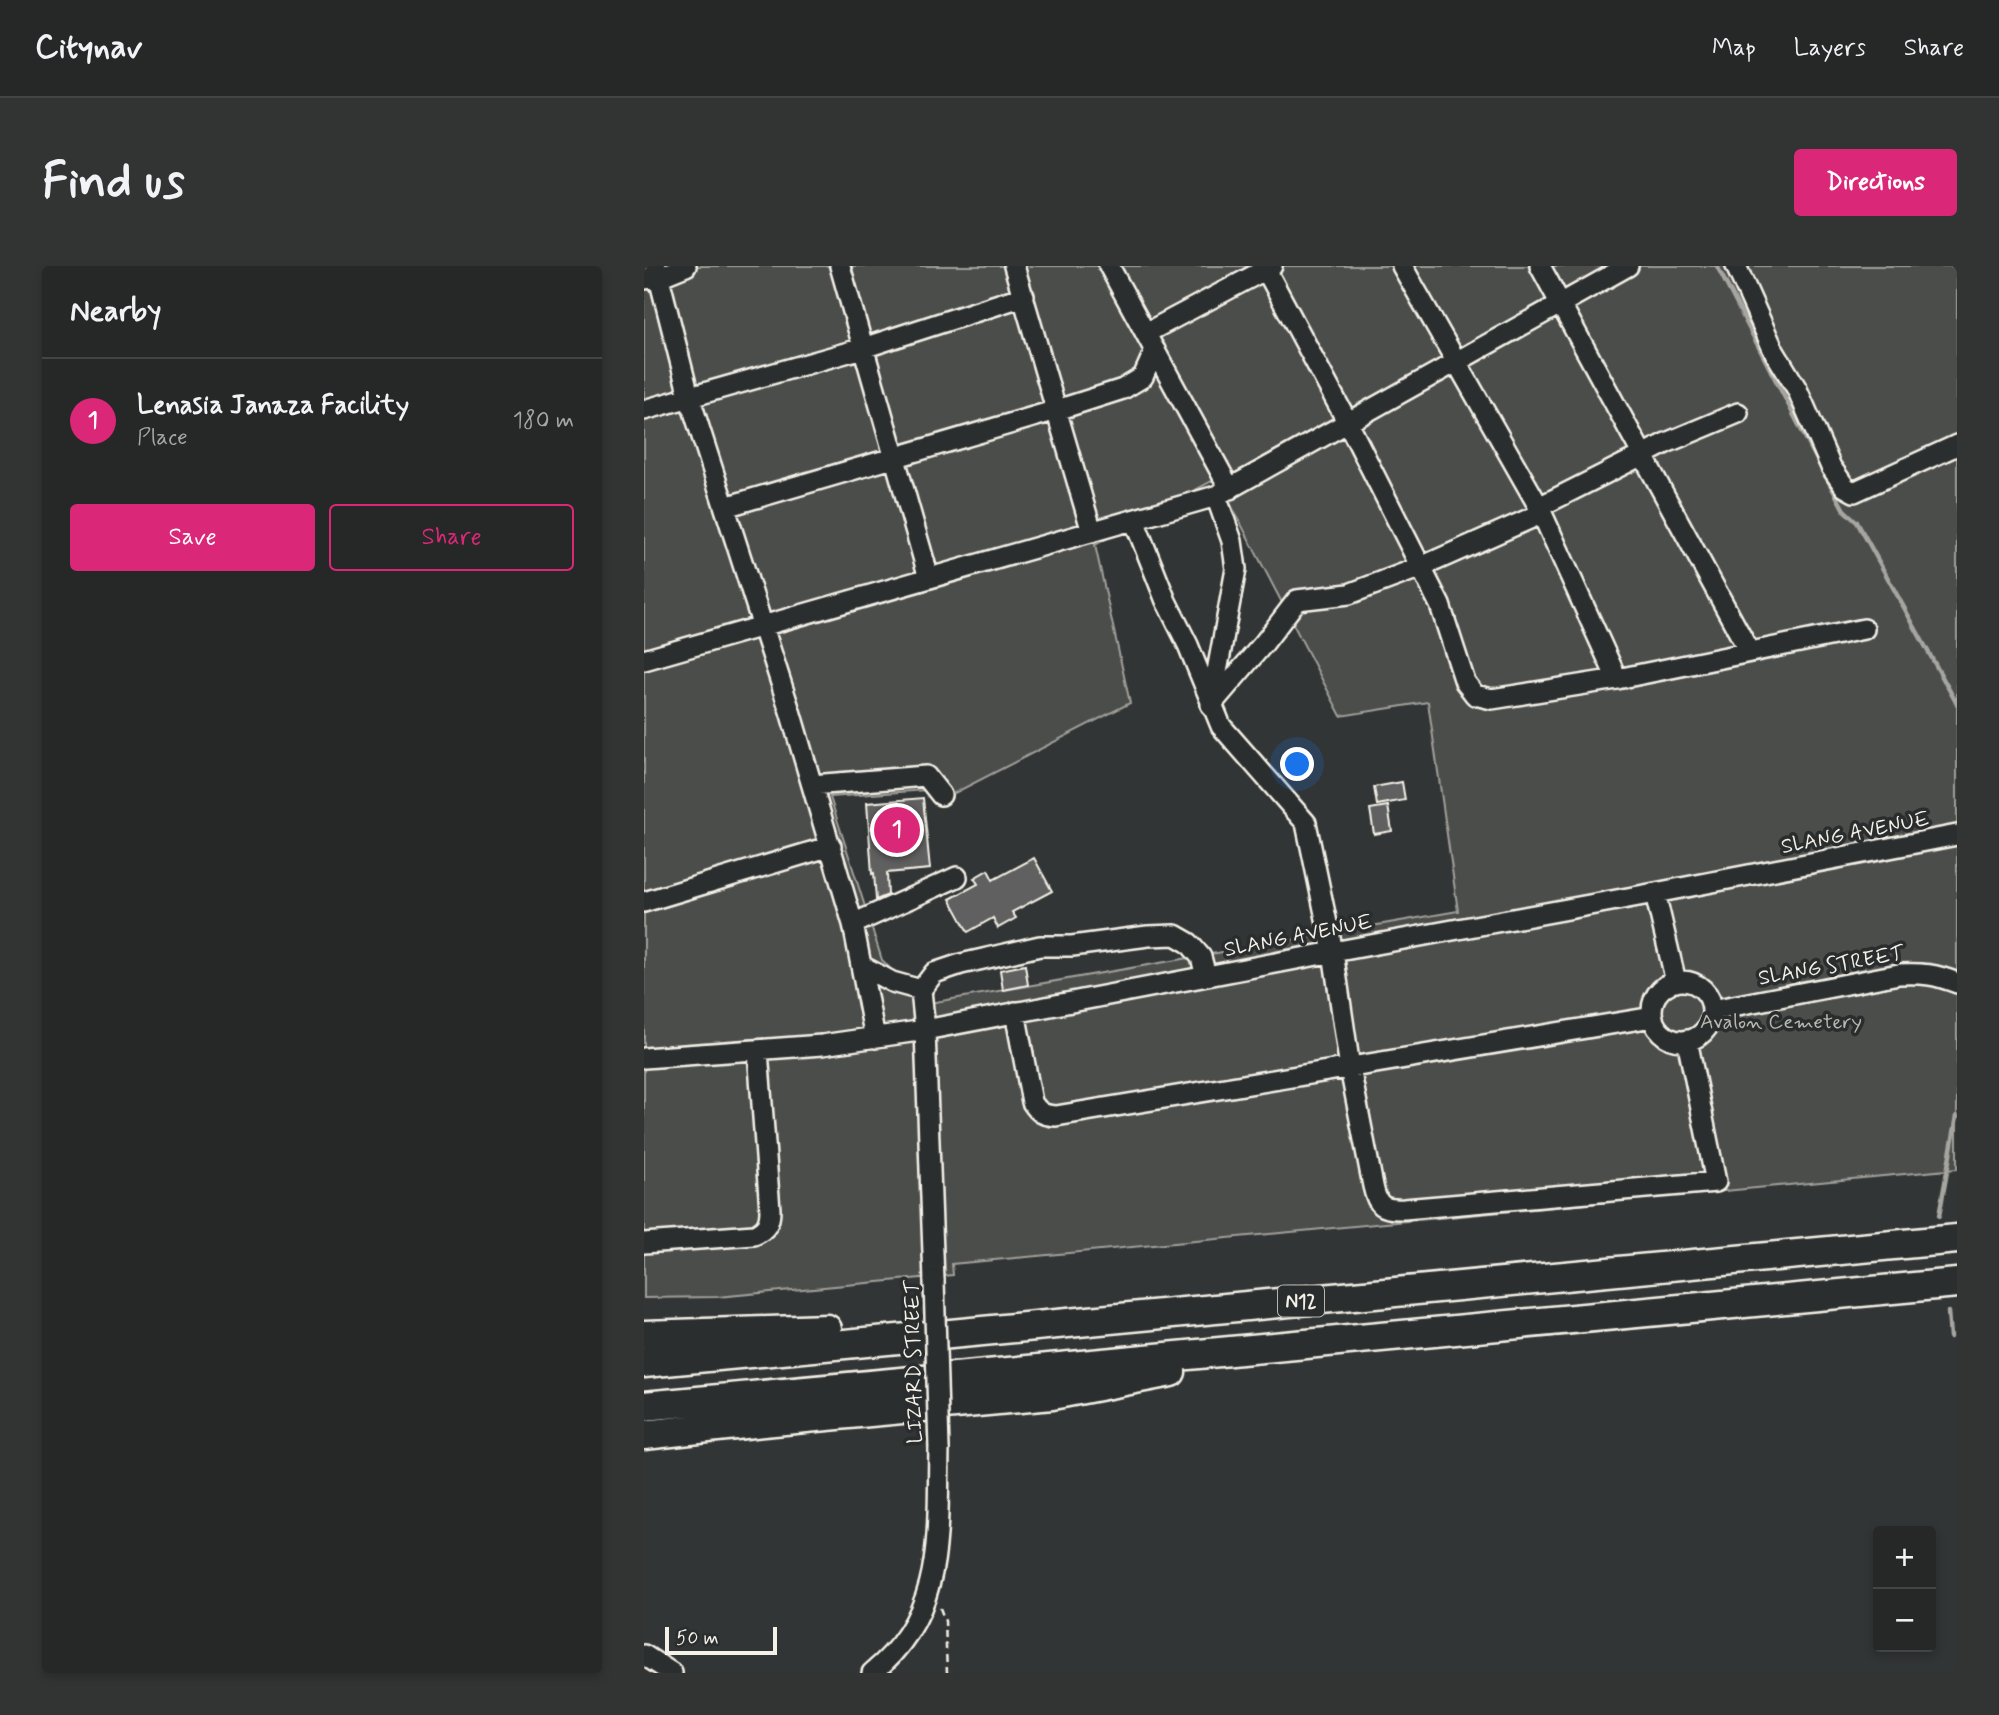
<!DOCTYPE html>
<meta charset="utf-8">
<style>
body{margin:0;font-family:Mynerve,sans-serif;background:#323434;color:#f1f3f6}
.controls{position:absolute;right:21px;bottom:21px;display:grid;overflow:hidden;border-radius:7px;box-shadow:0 4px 10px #0003}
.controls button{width:63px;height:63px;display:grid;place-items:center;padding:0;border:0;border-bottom:2px solid #424445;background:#262828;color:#f1f3f6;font:35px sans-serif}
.scale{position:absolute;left:21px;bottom:18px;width:112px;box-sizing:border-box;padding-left:7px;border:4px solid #f4f1e8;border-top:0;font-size:19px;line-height:24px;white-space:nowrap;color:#f4f1e8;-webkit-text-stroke:5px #2a2d2e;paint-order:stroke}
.you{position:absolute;left:654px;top:499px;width:24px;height:24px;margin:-18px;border:5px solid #fff;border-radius:50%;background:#1a73e8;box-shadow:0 0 0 10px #1a73e833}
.badge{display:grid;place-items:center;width:46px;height:46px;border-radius:50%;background:#db2777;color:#fff;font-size:23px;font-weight:700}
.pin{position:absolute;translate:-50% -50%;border:4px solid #fff;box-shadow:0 2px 7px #0006}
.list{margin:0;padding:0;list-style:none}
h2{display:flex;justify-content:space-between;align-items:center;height:91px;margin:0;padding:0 28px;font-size:30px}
h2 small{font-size:23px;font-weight:400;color:#a4a6a8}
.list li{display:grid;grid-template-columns:46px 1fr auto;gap:21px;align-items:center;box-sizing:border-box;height:126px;padding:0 28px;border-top:2px solid #424445}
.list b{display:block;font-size:26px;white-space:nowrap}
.list p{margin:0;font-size:23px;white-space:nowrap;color:#a4a6a8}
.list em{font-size:23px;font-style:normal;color:#a4a6a8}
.actions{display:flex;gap:14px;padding:21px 28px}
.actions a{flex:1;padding:16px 0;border:2px solid #db2777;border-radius:7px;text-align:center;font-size:24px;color:#db2777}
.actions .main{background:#db2777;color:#fff}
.map{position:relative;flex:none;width:1313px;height:1407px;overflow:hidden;border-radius:7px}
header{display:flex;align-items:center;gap:42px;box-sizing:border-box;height:98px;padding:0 35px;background:#262828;border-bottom:2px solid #424445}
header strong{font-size:33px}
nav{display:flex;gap:38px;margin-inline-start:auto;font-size:24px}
.intro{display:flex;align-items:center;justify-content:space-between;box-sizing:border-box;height:168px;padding:0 42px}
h1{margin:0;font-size:49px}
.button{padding:18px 32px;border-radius:7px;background:#db2777;color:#fff;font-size:24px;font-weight:700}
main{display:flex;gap:42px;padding:0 42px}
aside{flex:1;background:#262828;border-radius:7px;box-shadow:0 4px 10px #0003}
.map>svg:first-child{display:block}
.green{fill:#4b4d4c;stroke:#a09f9a;stroke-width:2;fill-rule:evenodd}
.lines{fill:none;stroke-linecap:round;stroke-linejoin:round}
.stream{stroke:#a6a5a0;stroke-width:4.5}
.building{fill:#5f605f;stroke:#f4f1e8;stroke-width:2}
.minor-casing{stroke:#f4f1e8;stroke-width:24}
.highway-casing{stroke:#f4f1e8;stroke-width:33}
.path{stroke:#f4f1e8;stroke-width:2.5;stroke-dasharray:7 5;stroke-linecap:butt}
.minor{stroke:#2a2d2e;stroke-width:19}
.highway{stroke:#2a2d2e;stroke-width:28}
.minor-bridge-casing{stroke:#f4f1e8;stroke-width:24;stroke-linecap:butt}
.minor-bridge{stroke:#2a2d2e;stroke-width:19}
.labels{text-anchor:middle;stroke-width:7;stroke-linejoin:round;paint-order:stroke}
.shield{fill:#2a2d2e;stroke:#b7b6b0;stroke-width:2}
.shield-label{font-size:19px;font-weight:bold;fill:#f4f1e8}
.street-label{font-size:21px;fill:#f4f1e8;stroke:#2a2d2e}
.park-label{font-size:21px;fill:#b9b8b1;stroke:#2a2d2e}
</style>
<header>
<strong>Citynav</strong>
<nav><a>Map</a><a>Layers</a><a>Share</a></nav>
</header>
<div class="intro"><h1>Find us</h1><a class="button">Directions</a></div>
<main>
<aside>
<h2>Nearby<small></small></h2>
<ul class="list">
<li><span class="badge">1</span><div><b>Lenasia Janaza Facility</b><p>Place</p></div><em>180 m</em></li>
</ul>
<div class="actions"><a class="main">Save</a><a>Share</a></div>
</aside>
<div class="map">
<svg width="1313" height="1407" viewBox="0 0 1313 1407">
<rect width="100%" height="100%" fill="#323535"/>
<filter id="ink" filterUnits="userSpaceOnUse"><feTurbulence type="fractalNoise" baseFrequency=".0143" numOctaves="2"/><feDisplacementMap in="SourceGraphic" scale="14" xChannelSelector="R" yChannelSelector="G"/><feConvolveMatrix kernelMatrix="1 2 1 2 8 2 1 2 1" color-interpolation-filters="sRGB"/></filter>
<g filter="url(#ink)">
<path class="green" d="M0 0H1313V903L308 998 309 1009 73 1031 0 1032ZM573 212 697 450 784 436 814 645 280 738 238 694 186 531 283 524 293 536 486 437 451 279Z"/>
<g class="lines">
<path class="stream" d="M1073 0 1175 198
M1181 209 1200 244 1213 256 1313 438
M1295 950 1313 850
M1304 1046 1306 1071"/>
</g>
<path class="building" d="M758 516 761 534 733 539 730 521Z
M279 532 286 603 243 607 244 629 232 634 230 607 228 608 223 537Z
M744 540 748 565 730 568 726 543Z
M390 592 408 625 368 646 372 652 354 662 349 652 324 666 306 633 334 618 330 612 344 604 349 614Z
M381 699 384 719 359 724 356 704Z"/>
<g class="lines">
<defs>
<path id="minor" d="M12 0 45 130 146 445 209 658 231 772
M196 0 285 312
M370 0 448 266
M465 0 586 223
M620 0 704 157 796 339 821 416 831 429 848 433 973 413 1220 363
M758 0 895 241 973 413
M896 0 1105 385
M1092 0 1130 85 1153 123 1187 201 1201 221 1210 226 1313 179
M0 13 15 11 42 0
M502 67 628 0
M0 144 219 82 380 30
M81 241 413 144 479 123 499 111 511 84
M490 254 522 335 544 379 577 460 662 557 689 686 706 802 729 920C733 940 739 944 760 943L1072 916 1043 774
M0 394 572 230 984 0
M567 438 592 303 588 275 572 230
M567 439 620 377 653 334 705 328 777 301 892 250 895 241 1022 177 1094 147
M168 519 282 510 297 529
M1011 627 1032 716
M0 636 187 580
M209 658 313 611
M218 700 248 716 277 724
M1008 745a30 30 0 1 1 60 0a30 30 0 1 1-60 0Z
M1068 744 1255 708C1278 707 1291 708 1313 717
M371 746 388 836C395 847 399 849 412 850L1009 751
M0 792 178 779 281 764 689 686 1011 627 1313 569
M0 977 110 969C122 964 126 957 126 944L114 785
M290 1015 281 764 277 724 290 707 317 698 396 680H428L504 670 531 669 545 677 557 691 562 710
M0 1389 28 1407
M228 1407C302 1347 293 1268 295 1183"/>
<path id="highway" d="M0 1069 183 1063
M0 1097 1313 973
M0 1140 1313 1017
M0 1169 119 1156 408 1129 527 1106"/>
</defs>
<use href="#minor" class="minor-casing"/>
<use href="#highway" class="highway-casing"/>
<path class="path" d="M296 1342 301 1355 303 1407"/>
<use href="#minor" class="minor"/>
<use href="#highway" class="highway"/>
<defs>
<path id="minor-bridge" d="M290 1015 295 1183"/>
</defs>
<use href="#minor-bridge" class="minor-bridge-casing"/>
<use href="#minor-bridge" class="minor-bridge"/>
</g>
</g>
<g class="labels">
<rect class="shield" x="634" y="1019.5" width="46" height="31" rx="5"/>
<g class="shield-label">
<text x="657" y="1042">N12</text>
</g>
<g class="street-label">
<text transform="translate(1211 566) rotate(-11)" y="7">SLANG AVENUE</text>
<text transform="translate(654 669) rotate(-11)" y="7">SLANG AVENUE</text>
<text transform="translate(1187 699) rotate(-10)" y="7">SLANG STREET</text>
<text transform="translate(269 1096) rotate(-91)" y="7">LIZARD STREET</text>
</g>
<g class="park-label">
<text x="1137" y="762">Avalon Cemetery</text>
</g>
</g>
</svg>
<div class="controls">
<button>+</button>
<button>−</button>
</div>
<div class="scale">50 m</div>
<div class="you"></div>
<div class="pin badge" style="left:253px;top:564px">1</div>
</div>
</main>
